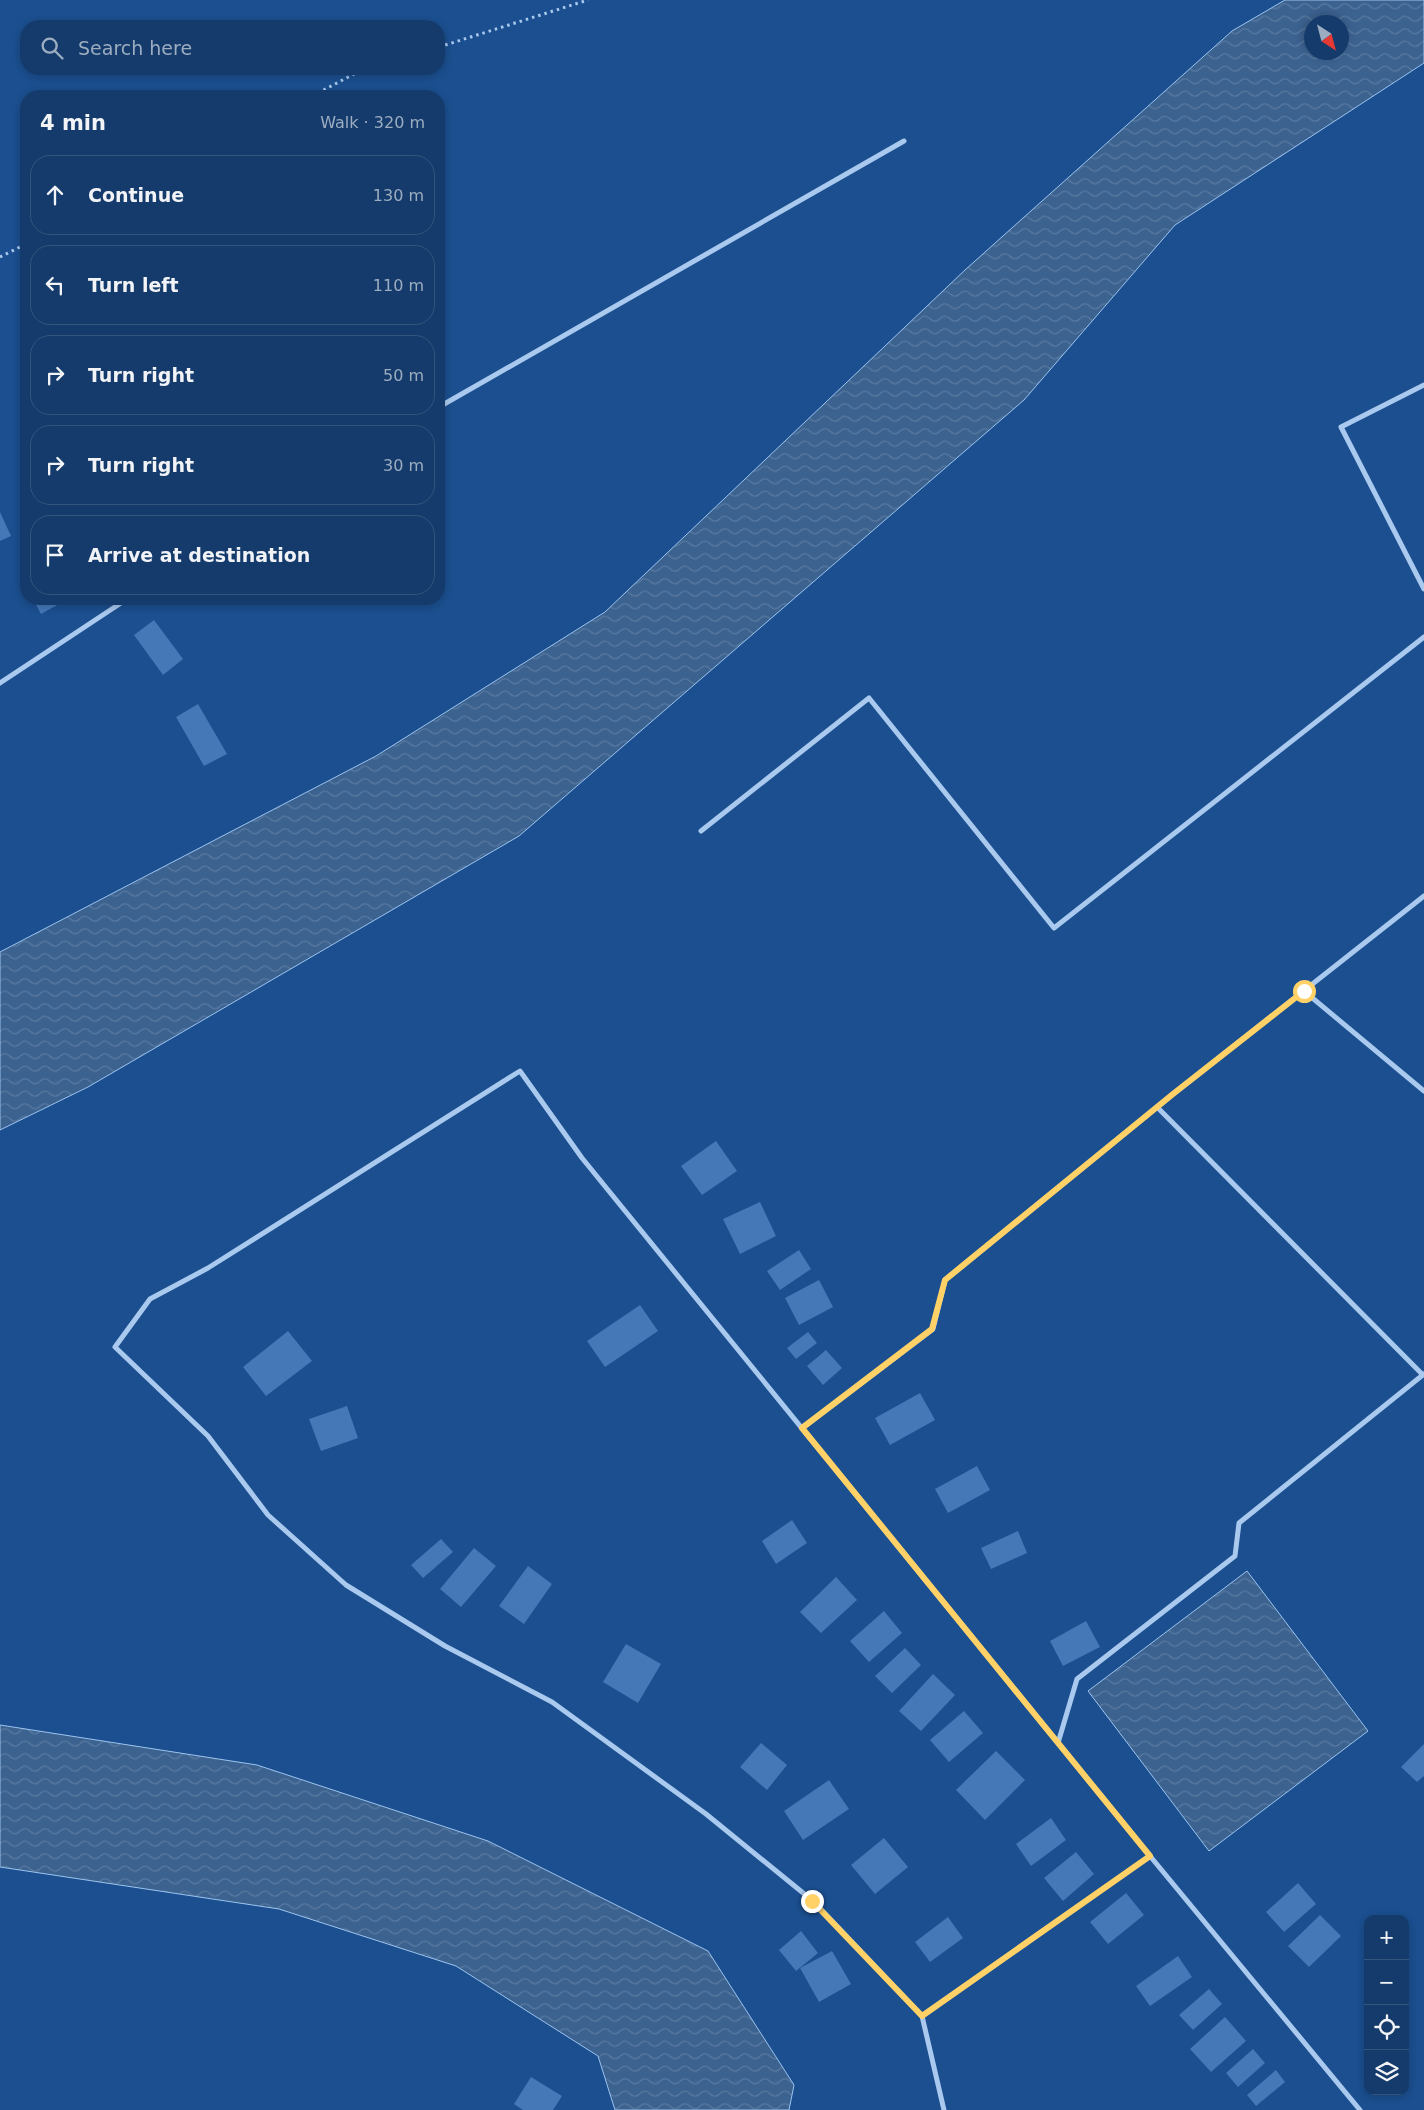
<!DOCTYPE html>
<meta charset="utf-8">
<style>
body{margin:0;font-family:"DejaVu Sans",sans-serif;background:#214673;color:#f1f3f6}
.controls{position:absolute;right:15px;bottom:15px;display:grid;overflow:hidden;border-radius:10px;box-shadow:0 2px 8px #0003}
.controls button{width:45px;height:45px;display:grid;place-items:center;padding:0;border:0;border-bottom:1px solid #33557e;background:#143b6b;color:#f1f3f6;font:25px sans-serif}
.compass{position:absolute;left:1304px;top:15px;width:45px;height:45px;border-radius:50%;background:#143b6b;box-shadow:0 2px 8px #0003;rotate:144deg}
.stop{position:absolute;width:15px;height:15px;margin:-11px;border:4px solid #ffd166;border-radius:50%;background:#fff}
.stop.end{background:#ffd166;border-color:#fff;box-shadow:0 1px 5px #0008}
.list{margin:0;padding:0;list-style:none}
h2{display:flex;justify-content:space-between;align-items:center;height:65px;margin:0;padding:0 20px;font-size:21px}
h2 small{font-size:16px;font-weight:400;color:#9dadc1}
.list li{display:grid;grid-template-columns:32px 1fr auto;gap:15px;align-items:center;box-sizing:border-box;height:80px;margin:0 10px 10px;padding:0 10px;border:1px solid #33557e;border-radius:20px}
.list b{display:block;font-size:19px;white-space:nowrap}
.list em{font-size:16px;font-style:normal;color:#9dadc1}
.icon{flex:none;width:28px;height:28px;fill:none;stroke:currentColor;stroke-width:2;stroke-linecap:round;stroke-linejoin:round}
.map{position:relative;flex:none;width:1424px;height:2110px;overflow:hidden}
.search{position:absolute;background:#143b6b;box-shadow:0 2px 8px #0003;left:20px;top:20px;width:425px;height:55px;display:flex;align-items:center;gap:12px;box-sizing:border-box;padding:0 18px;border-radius:20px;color:#9dadc1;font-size:19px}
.panel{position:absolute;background:#143b6b;box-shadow:0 2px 8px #0003;left:20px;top:90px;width:425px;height:515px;border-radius:20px}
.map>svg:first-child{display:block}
.water{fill:url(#water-waves);stroke:#9cc4f0;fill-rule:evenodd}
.building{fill:#4478b7}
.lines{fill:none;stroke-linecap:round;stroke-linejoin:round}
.path{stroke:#a9c9ee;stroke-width:3;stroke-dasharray:2.5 4;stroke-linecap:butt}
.minor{stroke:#a9c9ee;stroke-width:5}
.route{stroke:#ffd166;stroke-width:6}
</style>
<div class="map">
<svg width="1424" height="2110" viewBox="0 0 1424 2110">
<defs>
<pattern id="water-waves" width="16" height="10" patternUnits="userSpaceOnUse" patternTransform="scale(1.25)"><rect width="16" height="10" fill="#3c6290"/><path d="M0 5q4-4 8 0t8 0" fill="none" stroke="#597aa1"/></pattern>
</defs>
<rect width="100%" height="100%" fill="#1b4f8f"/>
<path class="water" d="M1285 0H1424V63L1175 225 1024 400 519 836 88 1087 0 1130V952L376 756 605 612 965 270 1232 31ZM1312 22H1342V52H1312Z
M1247 1571 1368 1731 1209 1851 1088 1691Z
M0 1725 257 1765 488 1841 708 1951 794 2085 789 2110H615L598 2056 456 1966 279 1909 0 1867Z"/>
<path class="building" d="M0 512 11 536 0 541Z
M33 599H68L41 614Z
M154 620 183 659 163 675 134 635Z
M198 704 227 754 204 766 176 717Z
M716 1141 737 1171 702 1195 681 1166Z
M760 1202 776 1236 740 1254 723 1219Z
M799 1250 811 1269 780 1290 767 1271Z
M819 1280 833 1307 799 1325 785 1298Z
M640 1305 658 1331 605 1367 587 1341Z
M288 1331 312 1361 266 1396 243 1367Z
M808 1332 817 1343 796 1359 787 1348Z
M826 1350 842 1368 823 1385 807 1366Z
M920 1393 935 1420 890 1445 875 1418Z
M347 1406 358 1438 321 1451 309 1419Z
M977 1466 990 1490 948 1513 935 1489Z
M792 1520 807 1543 776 1564 762 1541Z
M1018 1531 1027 1553 991 1569 981 1548Z
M441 1539 453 1552 423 1578 411 1565Z
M474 1548 496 1566 461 1607 440 1589Z
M528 1566 552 1584 524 1624 499 1606Z
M836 1577 857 1600 821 1633 800 1612Z
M884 1611 902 1633 869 1662 850 1641Z
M1086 1621 1100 1647 1063 1666 1050 1641Z
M626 1644 661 1664 638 1703 603 1682Z
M905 1648 921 1665 892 1693 875 1676Z
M933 1674 955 1695 921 1731 899 1711Z
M964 1711 983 1733 949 1762 930 1740Z
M761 1743 787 1765 767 1790 740 1767Z
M1424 1744V1776L1417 1782 1401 1767Z
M996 1751 1025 1780 985 1820 956 1790Z
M829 1780 849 1809 803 1840 784 1811Z
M1051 1818 1066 1840 1031 1866 1016 1844Z
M884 1838 908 1867 875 1894 851 1865Z
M1076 1852 1094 1874 1063 1901 1044 1878Z
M1298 1883 1316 1904 1284 1932 1266 1912Z
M1126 1893 1144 1915 1108 1944 1090 1922Z
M1320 1915 1341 1936 1309 1967 1288 1946Z
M948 1917 963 1938 930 1962 915 1942Z
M801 1931 818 1953 796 1971 779 1950Z
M832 1951 851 1984 819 2002 800 1968Z
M1178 1956 1192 1977 1150 2006 1136 1986Z
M1209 1989 1222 2004 1193 2030 1179 2015Z
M1225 2017 1246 2041 1211 2072 1190 2049Z
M1253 2049 1265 2063 1238 2087 1226 2073Z
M1276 2070 1285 2082 1256 2106 1247 2095Z
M531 2077 562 2096 553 2110H523L514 2104Z"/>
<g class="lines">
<path class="path" d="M439 47 588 0
M312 96 356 73 371 69
M0 257 26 244"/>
<path class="minor" d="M1424 385 1341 427 1424 589
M439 407 904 141
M0 683 127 599
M701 831 869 698 1054 928 1424 637
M1304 991 1424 1091
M1157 1107 1423 1375
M802 1428 933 1329 945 1280 1173 1094 1424 896
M1058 1743 1077 1679 1235 1556 1239 1523 1424 1374
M922 2016 1150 1856
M944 2110 922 2016 813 1901 706 1814 552 1702 445 1646 346 1585 268 1515 208 1436 115 1347 150 1299 208 1268 520 1071 582 1158 1150 1856 1360 2110"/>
</g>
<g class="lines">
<path class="route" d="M812 1901 922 2016 1150 1856 802 1428 932 1329 945 1280 1173 1094 1304 991"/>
</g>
</svg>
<div class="controls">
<button>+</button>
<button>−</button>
<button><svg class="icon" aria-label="locate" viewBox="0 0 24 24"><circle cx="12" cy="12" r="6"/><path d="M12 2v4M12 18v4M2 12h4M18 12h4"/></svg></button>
<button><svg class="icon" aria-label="layers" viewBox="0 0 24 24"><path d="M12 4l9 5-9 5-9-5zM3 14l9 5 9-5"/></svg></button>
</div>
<svg class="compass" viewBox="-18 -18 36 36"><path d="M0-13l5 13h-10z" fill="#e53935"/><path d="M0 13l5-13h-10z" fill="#9dadc1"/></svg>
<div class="stop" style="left:1304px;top:991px"></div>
<div class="stop end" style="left:812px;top:1901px"></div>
<div class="search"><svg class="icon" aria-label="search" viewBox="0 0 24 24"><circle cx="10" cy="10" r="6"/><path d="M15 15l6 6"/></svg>Search here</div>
<section class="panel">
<h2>4 min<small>Walk · 320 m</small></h2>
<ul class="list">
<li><svg class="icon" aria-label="ahead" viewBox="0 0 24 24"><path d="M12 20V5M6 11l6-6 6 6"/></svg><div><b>Continue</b></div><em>130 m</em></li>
<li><svg class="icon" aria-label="left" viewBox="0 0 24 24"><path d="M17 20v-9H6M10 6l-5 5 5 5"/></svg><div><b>Turn left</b></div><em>110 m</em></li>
<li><svg class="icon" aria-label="right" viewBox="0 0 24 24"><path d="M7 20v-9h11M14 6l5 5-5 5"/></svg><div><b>Turn right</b></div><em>50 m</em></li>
<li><svg class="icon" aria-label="right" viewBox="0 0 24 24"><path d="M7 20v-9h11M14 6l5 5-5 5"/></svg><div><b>Turn right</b></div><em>30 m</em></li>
<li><svg class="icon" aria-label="arrive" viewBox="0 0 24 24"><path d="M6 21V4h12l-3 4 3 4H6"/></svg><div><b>Arrive at destination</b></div></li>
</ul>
</section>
</div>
